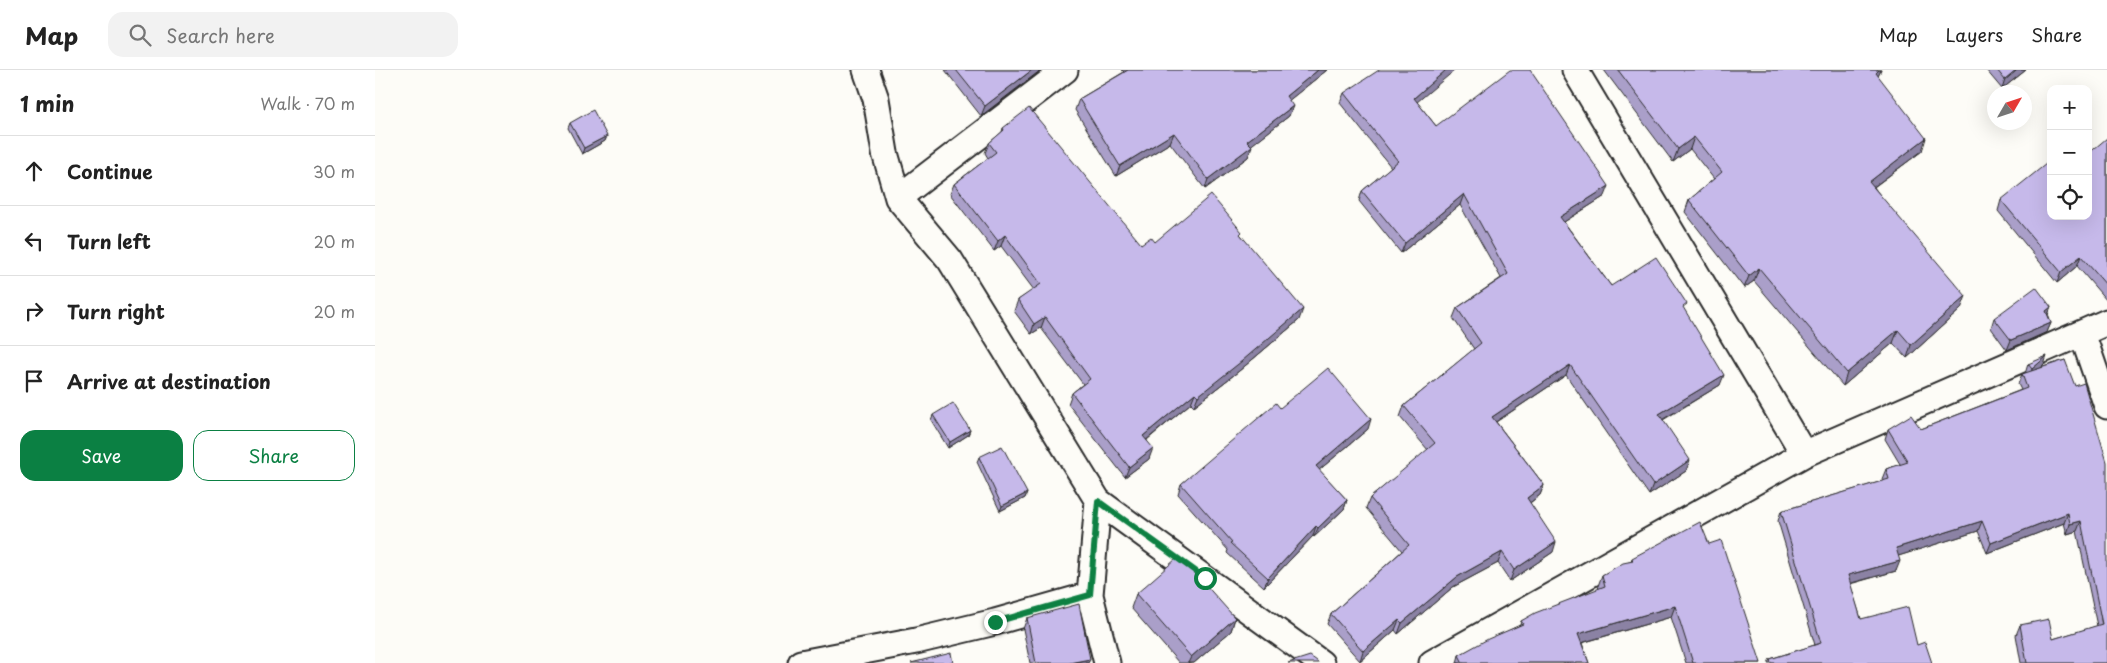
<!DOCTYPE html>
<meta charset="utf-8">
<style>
body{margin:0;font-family:"Playpen Sans",sans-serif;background:#f2f2f2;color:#222}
.controls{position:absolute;right:15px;top:15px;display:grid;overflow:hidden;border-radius:10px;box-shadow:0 5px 20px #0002}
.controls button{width:45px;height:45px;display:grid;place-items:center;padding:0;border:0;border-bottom:1px solid #e0e0e0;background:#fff;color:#222;font:25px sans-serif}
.compass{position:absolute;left:1612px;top:15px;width:45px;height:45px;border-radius:50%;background:#fff;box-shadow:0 5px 20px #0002;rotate:51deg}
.stop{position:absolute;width:15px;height:15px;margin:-11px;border:4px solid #0b8043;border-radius:50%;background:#fff}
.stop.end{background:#0b8043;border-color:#fff;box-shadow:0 1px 5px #0008}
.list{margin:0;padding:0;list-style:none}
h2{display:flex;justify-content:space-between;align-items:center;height:65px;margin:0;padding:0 20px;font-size:21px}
h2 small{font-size:16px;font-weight:400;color:#767676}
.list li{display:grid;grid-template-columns:32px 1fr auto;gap:15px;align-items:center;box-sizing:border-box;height:70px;padding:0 20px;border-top:1px solid #e0e0e0}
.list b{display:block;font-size:19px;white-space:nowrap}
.list em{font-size:16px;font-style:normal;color:#767676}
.actions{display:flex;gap:10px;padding:15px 20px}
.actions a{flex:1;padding:11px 0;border:1px solid #0b8043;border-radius:15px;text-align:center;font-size:18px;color:#0b8043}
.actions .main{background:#0b8043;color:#fff}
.icon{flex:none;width:28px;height:28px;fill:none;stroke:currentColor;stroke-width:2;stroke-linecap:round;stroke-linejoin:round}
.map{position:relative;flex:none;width:1732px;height:593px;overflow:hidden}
header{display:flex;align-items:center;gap:30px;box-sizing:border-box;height:70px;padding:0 25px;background:#fff;border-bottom:1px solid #e0e0e0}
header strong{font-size:24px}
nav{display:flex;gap:28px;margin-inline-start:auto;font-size:18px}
.search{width:350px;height:45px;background:#f2f2f2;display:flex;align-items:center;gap:12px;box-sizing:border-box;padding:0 18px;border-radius:15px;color:#767676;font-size:19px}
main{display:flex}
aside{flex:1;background:#fff}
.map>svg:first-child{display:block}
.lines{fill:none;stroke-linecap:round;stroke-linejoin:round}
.minor-casing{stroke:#2b2b2b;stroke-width:29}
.minor{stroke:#fdfcf7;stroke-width:25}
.wall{fill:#aa9fc9;stroke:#2b2b2b}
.shaded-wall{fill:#8b82a4;stroke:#2b2b2b}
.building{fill:#c6b9ea;stroke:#2b2b2b}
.route{stroke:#0b8043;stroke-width:6}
</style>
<header>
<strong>Map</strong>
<div class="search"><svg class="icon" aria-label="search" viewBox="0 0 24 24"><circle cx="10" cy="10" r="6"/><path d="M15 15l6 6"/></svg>Search here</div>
<nav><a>Map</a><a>Layers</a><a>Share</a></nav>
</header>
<main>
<aside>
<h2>1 min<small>Walk · 70 m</small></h2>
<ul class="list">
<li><svg class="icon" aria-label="ahead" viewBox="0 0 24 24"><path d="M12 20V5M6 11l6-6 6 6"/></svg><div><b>Continue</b></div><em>30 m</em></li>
<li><svg class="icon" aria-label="left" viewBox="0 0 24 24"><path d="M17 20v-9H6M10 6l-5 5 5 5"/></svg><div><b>Turn left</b></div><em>20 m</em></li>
<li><svg class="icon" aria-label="right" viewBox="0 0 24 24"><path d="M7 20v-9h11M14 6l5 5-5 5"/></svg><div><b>Turn right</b></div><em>20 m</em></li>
<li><svg class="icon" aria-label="arrive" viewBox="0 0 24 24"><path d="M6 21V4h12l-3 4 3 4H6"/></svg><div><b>Arrive at destination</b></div></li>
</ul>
<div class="actions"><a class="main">Save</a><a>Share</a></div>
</aside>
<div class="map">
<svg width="1732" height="593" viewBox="0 0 1732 593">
<rect width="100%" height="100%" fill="#fdfcf7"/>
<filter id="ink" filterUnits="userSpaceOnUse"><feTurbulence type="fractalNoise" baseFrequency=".02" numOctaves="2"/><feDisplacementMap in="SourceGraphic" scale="10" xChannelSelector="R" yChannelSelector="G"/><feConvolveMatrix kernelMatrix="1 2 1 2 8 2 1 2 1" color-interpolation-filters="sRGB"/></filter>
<g filter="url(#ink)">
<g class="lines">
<defs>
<path id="minor" d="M1200 0 1429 384
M523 128 690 0
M1707 263 1732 336
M723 431 946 593
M715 525 732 593
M426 593 541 571 620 552 715 525 723 431 575 190 523 128 510 83 501 29 491 0
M1057 593 1429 384 1732 252"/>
</defs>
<use href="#minor" class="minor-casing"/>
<use href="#minor" class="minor"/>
</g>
<path class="wall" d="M570 0H666L606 46Z
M747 0H952L914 30V46L876 75 873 87 830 119 795 73 741 106 700 40 704 29 749 2Z
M1229 0H1506L1503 6 1547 81 1499 117 1586 239 1532 288 1518 273 1468 316 1379 211 1369 218 1310 142 1314 130 1339 109 1315 79 1298 92Z
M1611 0H1651L1627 19Z
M969 23 1042 32 1061 56 1230 126 1189 152 1236 216 1309 240 1345 315 1288 350 1311 401 1274 425 1191 305 1121 352 1169 415 1165 425 1155 433 1178 482 1135 511 1123 493 1078 517 1023 564 1020 560 985 591 952 554 956 544 1027 481 991 438 995 428 1053 380 1025 347 1029 336 1099 279 1078 248 1082 238 1126 208 1085 135 1026 183 984 131 987 121 1016 97 965 33Z
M195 53 232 66 230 71 207 84 193 58Z
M628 58 766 174 780 172 866 165 924 250 864 301 819 336 816 333 772 370 774 389 750 407 693 334 697 323 708 314 666 258 656 264 639 241 643 230 659 220 626 176 619 181 575 124 579 114 613 88 610 83 614 73 627 62Z
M1732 68V231L1702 196 1682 213 1623 141 1626 130 1676 146Z
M1676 237 1673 245 1676 253 1672 262 1632 280 1616 258 1619 248Z
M1690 290 1732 593H1646L1641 565 1645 555 1678 569 1722 556 1702 461 1692 464 1689 453 1612 483 1603 461 1523 486 1521 501 1475 514 1486 549 1542 575 1557 593H1393L1395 589 1440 575 1403 451 1406 441 1508 411 1507 409 1511 399 1525 394 1510 369 1513 359H1546L1646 320 1643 314 1647 304H1650L1653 294 1669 295 1665 298Z
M905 338 993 359 944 400 972 430 969 439 939 467 938 466 889 517 852 483 853 480 803 424 806 414Z
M558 345 595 360 593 365 573 378 556 350Z
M604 387 652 423 650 428 625 441 602 392Z
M1257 488 1386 593H1311L1296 547 1207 573 1214 593H1082L1084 585 1145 555 1146 551 1224 519 1223 516 1227 505 1256 491Z
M761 524 860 548 856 561 819 593H804L756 538Z
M652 548 715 589 713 593H655L648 559Z"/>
<path class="shaded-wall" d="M657 0H666L606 46 610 36Z
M943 0H952L907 36 911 26Z
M1071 0H1080L1035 38 1039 28Z
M1504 0H1506L1501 11V3Z
M1642 0H1651L1627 19 1630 10Z
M918 36 914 46 869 81 872 71Z
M799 63 795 73 741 106 745 96Z
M232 66 230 71 207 84 209 78Z
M1319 67 1315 79 1298 92 1303 79Z
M1551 68 1547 81 1489 124 1494 112Z
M877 76 873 87 830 119 833 109Z
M1234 116 1230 126 1181 157 1185 147Z
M1089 124 1085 135 1026 183 1030 173Z
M630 165 626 176 619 181 623 171Z
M1706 186 1702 196 1682 213 1686 202Z
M1384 198 1379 211 1369 218 1374 206Z
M1591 226 1586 239 1532 288 1536 275Z
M1676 237 1672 247 1671 241Z
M928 239 924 250 864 301 819 336 823 326Z
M670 247 666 258 656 264 659 254Z
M1676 253 1672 262 1632 280 1636 270Z
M1523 260 1518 273 1468 316 1472 303Z
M1672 286 1669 295 1654 309 1657 299Z
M1195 295 1191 305 1113 357 1117 347Z
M1349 305 1345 315 1280 354 1284 344Z
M820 323 816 333 764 376 768 366Z
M996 349 993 359 937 406 941 396Z
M595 360 593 365 573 378 575 372Z
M778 378 774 389 750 407 754 397Z
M1315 390 1311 401 1274 425 1278 415Z
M1169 415 1165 425 1148 438 1152 428Z
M652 423 650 428 625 441 627 436Z
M972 430 969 439 939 467 943 458Z
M1693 443 1689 453 1612 483 1616 473Z
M1607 451 1603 461 1517 488 1521 478Z
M1706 451 1702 461 1692 464 1695 454Z
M941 456 938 466 889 517 893 508Z
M1181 472 1178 482 1135 511 1139 500Z
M1127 482 1123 493 1078 517 1023 564 1027 553 1082 507Z
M1525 491 1521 501 1469 515 1473 505Z
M1300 536 1296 547 1199 575 1203 564Z
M860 548 856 561 819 593H813L816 587Z
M1024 550 1020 560 985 591 988 581Z
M715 589 713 593H694Z"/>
<path class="building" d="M581 0H657L610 36Z
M753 0H943L911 26 918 36 872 71 877 76 833 109 799 63 745 96 704 29Z
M1004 0H1071L1039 28 1061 56 1135 0H1155L1234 116 1185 147 1236 216 1281 187 1312 234 1308 237 1349 305 1284 344 1315 390 1278 415 1195 295 1117 347 1169 415 1152 428 1181 472 1139 500 1127 482 1082 507 1027 553 1024 550 988 581 956 544 1034 475 995 428 1060 373 1029 336 1106 273 1082 238 1133 204 1089 124 1030 173 987 121 1023 91 969 23Z
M1243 0H1504L1501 3 1551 68 1494 112 1591 226 1536 275 1523 260 1472 303 1384 198 1374 206 1314 130 1347 102 1319 67 1303 79Z
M1622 0H1642L1630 10Z
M654 38 766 174 776 167 780 172 836 125 867 162 865 164 928 239 867 291 823 326 820 323 768 366 778 378 754 397 697 323 715 309 670 247 659 254 643 230 666 214 630 165 623 171 579 114 621 82 614 73 629 60 628 58Z
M218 40 232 66 209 78 195 53Z
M1732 68V216L1706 186 1686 202 1626 130 1676 90V146H1713V84Z
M1661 217 1676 237 1671 241 1676 253 1636 270 1619 248Z
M1672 286 1657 299 1653 294Z
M1690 290 1700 316 1709 313 1732 392V593H1652L1645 555 1674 549 1678 569 1727 554 1706 451 1695 454 1693 443 1616 473 1607 451 1521 478 1525 491 1473 505 1486 549 1533 537 1542 575 1550 572 1557 593H1396L1395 589 1446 573 1406 441 1514 409 1511 399 1533 392 1513 359 1536 345 1546 359 1652 318 1647 304Z
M953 298 996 349 941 396 972 430 943 458 941 456 893 508 855 473 857 472 806 414 901 333 905 338Z
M578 333 595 360 575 372 558 345Z
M627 376 652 423 627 436 604 387Z
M1325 452 1334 474 1346 470 1386 593H1318L1300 536 1203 564 1214 593H1088L1084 585 1113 569 1148 554 1146 551 1160 543 1230 516 1227 505 1248 493 1258 491 1257 488Z
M801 489 821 504 860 548 816 587 761 524Z
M704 534 715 589 694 593H661L652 548Z
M576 583 578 593H536Z
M935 586 942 591 943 593H913Z"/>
</g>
<g class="lines" filter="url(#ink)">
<path class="route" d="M620 552 715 525 723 431 830 508"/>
</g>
</svg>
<div class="controls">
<button>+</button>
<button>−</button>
<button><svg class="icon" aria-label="locate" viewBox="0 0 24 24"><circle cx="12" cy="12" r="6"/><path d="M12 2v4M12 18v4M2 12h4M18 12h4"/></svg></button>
</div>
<svg class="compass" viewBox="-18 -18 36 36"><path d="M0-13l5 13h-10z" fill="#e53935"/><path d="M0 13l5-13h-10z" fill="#767676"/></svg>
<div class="stop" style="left:830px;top:508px"></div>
<div class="stop end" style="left:620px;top:552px"></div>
</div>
</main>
